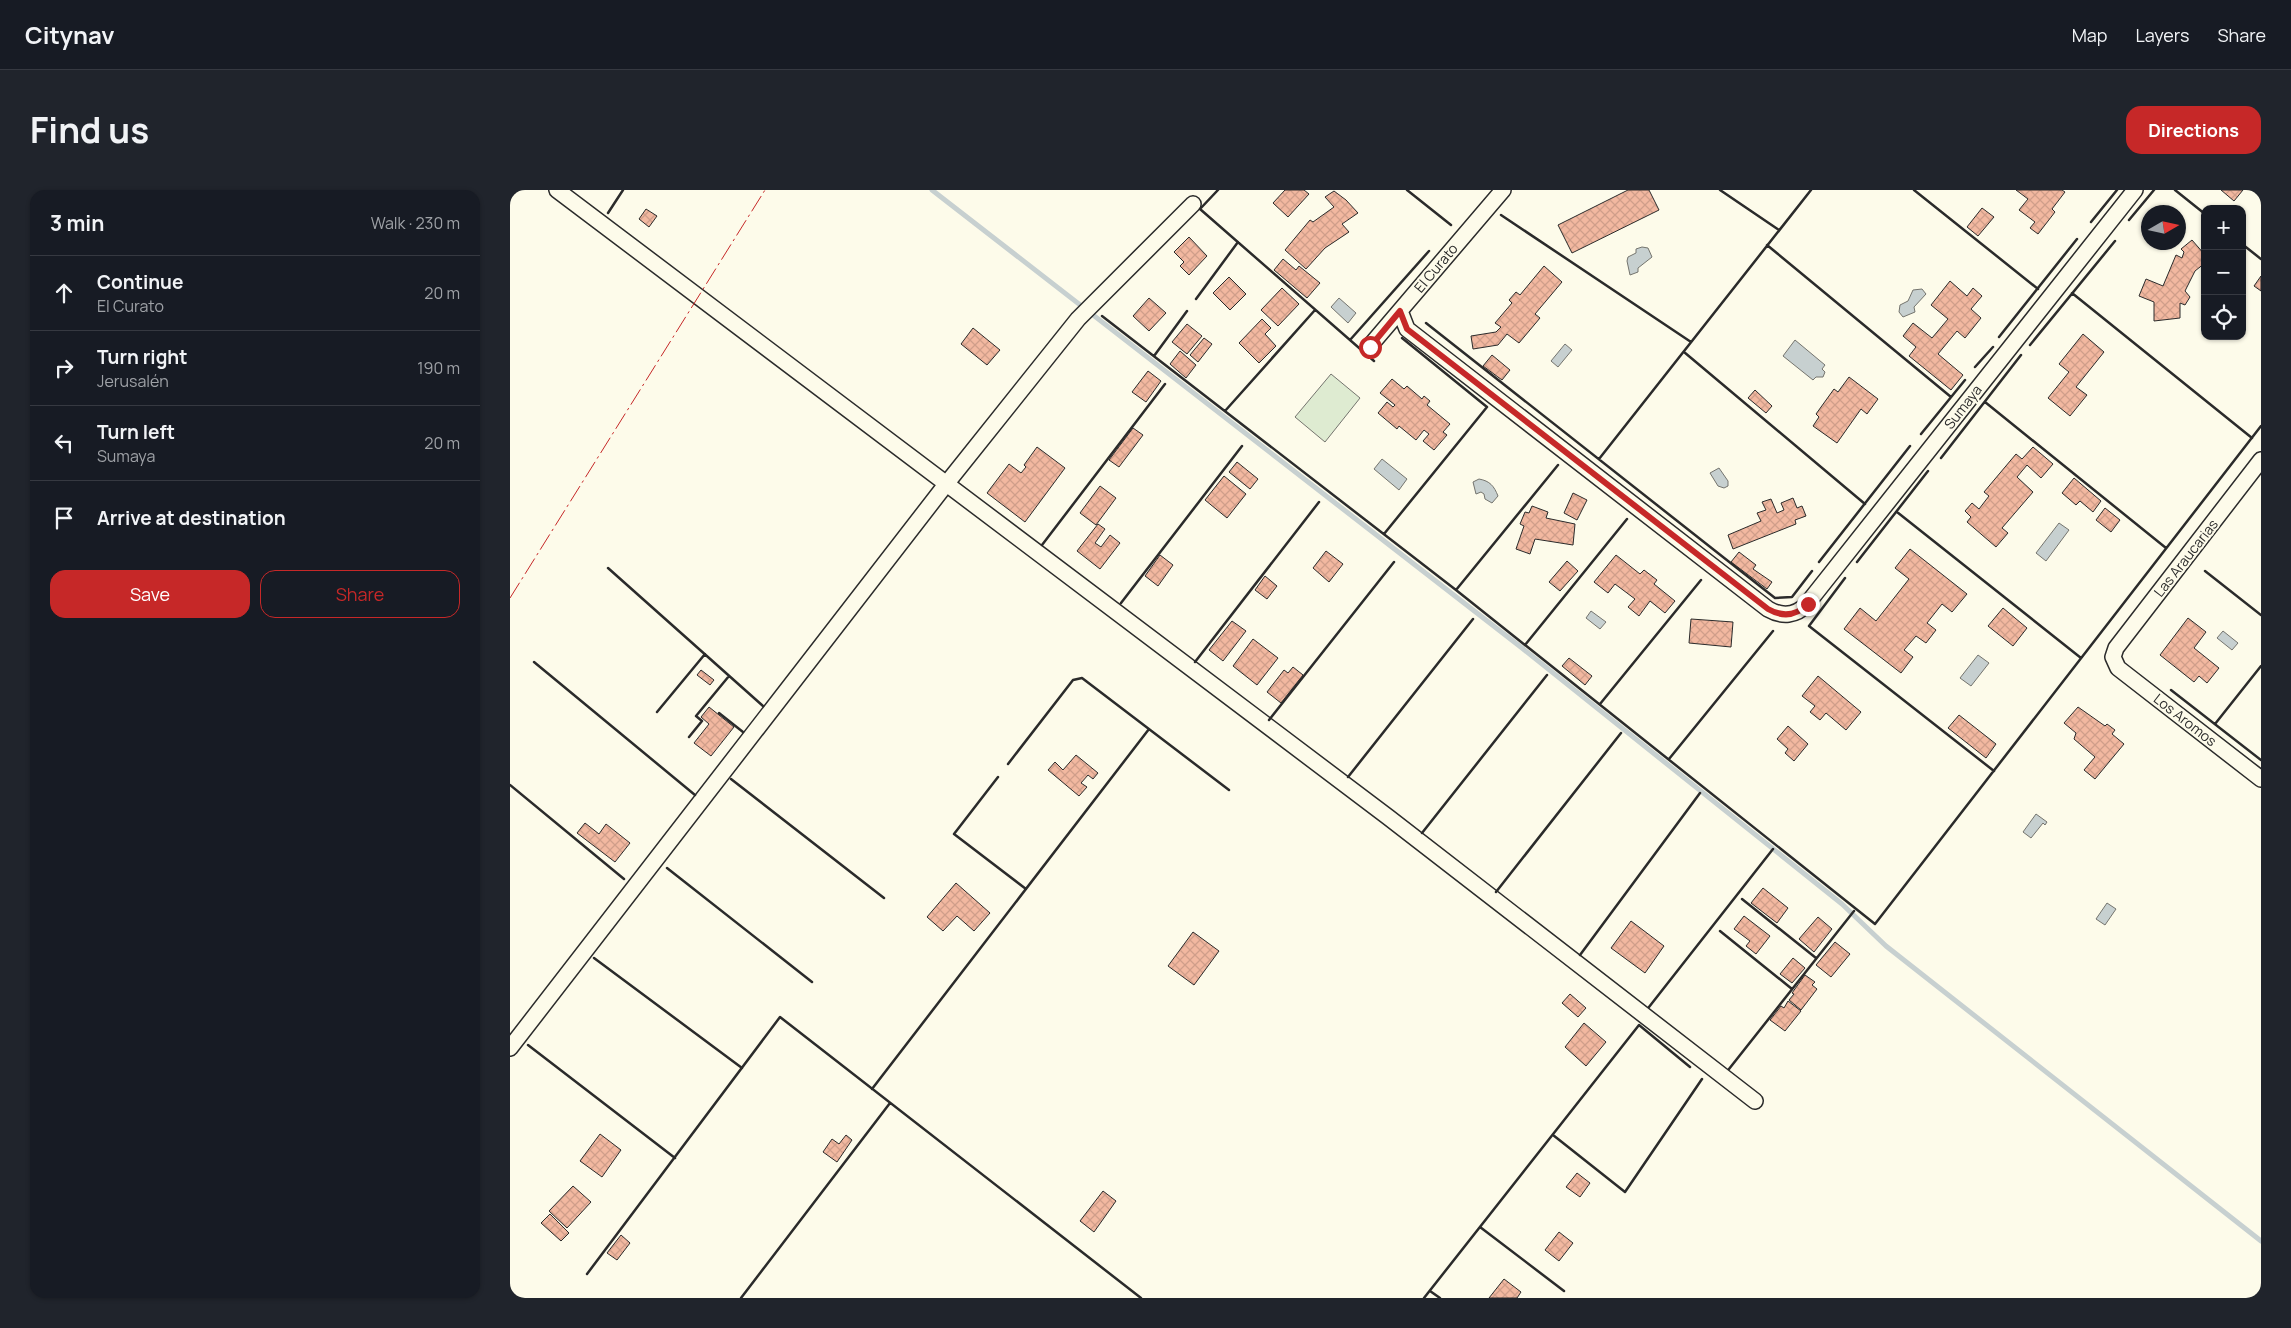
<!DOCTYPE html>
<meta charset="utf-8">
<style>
body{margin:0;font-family:Manrope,sans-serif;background:#20242c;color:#f1f3f6}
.controls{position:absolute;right:15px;top:15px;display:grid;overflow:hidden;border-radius:10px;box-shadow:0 1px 4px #0004}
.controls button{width:45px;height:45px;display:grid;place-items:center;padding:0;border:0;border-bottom:1px solid #363941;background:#171b24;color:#f1f3f6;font:25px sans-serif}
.compass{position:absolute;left:1631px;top:15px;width:45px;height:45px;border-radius:50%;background:#171b24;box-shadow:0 1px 4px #0004;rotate:81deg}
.stop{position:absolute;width:15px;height:15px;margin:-11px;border:4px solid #c62828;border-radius:50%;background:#fff}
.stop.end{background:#c62828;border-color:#fff;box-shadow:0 1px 5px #0008}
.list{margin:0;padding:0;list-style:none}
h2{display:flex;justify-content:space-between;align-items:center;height:65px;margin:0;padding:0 20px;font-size:21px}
h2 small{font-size:16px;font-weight:400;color:#9ea1a6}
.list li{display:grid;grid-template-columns:32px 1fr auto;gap:15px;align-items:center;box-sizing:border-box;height:75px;padding:0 20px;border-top:1px solid #363941}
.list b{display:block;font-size:19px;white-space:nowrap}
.list p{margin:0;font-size:16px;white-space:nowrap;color:#9ea1a6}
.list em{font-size:16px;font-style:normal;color:#9ea1a6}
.actions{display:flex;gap:10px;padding:15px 20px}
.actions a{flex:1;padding:11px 0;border:1px solid #c62828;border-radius:15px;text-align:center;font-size:18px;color:#c62828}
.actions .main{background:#c62828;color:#fff}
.icon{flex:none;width:28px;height:28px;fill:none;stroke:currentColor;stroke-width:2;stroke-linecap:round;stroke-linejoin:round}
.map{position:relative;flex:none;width:1751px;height:1108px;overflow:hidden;border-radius:15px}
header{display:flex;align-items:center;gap:30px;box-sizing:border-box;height:70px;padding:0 25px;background:#171b24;border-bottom:1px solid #363941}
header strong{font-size:24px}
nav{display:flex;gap:28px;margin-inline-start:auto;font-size:18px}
.intro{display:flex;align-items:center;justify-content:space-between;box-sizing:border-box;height:120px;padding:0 30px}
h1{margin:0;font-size:35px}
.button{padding:12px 22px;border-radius:15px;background:#c62828;color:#fff;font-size:18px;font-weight:700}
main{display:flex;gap:30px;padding:0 30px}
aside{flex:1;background:#171b24;border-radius:15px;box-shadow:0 1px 4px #0004}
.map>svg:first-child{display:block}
.park{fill:#deebd1;stroke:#74746e}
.water{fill:#c7d0d0;stroke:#74746e}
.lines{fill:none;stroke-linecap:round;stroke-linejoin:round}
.stream{stroke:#c7d0d0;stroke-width:5}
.building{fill:url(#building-cross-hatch);stroke:#2b2b2b}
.street-casing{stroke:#2b2b2b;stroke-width:18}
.street{stroke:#fdfbea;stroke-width:15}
.wall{stroke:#2b2b2b;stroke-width:2.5}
.power{stroke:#c62828;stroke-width:1;stroke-dasharray:18 4 2.5 4;stroke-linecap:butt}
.route{stroke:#c62828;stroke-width:6}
.labels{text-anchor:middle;stroke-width:4;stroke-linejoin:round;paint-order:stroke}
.street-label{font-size:14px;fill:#2b2b2b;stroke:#fdfbea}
</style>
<header>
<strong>Citynav</strong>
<nav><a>Map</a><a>Layers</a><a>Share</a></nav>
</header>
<div class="intro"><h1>Find us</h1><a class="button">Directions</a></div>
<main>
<aside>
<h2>3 min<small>Walk · 230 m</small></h2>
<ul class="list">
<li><svg class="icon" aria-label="ahead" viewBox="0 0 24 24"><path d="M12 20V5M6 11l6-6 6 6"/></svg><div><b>Continue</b><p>El Curato</p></div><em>20 m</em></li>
<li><svg class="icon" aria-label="right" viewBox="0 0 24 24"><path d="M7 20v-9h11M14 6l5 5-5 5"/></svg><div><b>Turn right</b><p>Jerusalén</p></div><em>190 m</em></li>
<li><svg class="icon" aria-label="left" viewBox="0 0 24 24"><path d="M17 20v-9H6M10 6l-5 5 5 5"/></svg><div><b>Turn left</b><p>Sumaya</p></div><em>20 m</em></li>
<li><svg class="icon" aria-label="arrive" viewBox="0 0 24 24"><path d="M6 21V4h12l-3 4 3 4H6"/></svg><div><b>Arrive at destination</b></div></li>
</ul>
<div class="actions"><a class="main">Save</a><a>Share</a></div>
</aside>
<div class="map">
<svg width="1751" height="1108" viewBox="0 0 1751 1108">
<defs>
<pattern id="building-cross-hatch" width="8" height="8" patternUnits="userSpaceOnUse" patternTransform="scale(1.25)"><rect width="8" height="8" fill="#f2b8a0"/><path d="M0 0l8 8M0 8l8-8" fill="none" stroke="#d09e8a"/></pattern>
</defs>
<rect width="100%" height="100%" fill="#fdfbea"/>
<path class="park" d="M821 184 850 208 815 252 785 227Z"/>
<path class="water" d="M1132 57 1138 58 1142 67 1128 78V82L1120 85 1117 71 1118 67 1126 63V59Z
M1412 99 1416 104 1404 117 1405 122 1393 127 1389 122 1390 115 1398 111 1403 100Z
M829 108 846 123 838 133 821 117Z
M1285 150 1315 175 1312 179 1315 182 1313 187H1306L1303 190 1273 166Z
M1055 154 1062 160 1048 177 1041 171Z
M872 269 897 289 889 300 864 279Z
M1209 278 1218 291V296L1214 298 1208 296 1200 283Z
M969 289C980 291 984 296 988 306L982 313 975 309 974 304 971 302 966 304 963 292Z
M1549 333 1559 340 1536 371 1526 363Z
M1081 421 1096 432 1090 439 1076 428Z
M1713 441 1728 453 1722 460 1707 448Z
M1468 465 1479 473 1461 496 1450 488Z
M1526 624 1537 632 1535 635 1533 633 1521 648 1513 642Z
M1597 713 1606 719 1595 735 1586 729Z"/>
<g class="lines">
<path class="stream" d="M422 0 1012 458 1332 714 1376 756 1751 1051"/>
</g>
<path class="building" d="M775 0H794L799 4 778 27 763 13Z
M1118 0H1139L1149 20 1062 63 1048 35Z
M1506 0H1552L1555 2 1542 19 1545 22 1528 44 1520 38 1525 32 1509 20 1518 9Z
M1711 0H1733L1724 11Z
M824 1 836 10 848 23 832 34 839 42 815 58 796 79 775 60 800 30 803 32 824 17 815 7Z
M1472 18 1484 27 1468 46 1457 37Z
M136 19 147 26 139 37 129 29Z
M679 47 697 66 679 85 670 76 674 72 664 62Z
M1682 50 1695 65V73L1685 81 1675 101 1680 107 1675 115 1670 113V128L1644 131V112L1629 106 1636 89 1653 96 1666 65 1672 68 1674 62 1671 59Z
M773 69 786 80 789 76 810 93 797 108 764 80Z
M1034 76 1052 92 1025 124 1030 128 1009 153 997 144 988 155 963 159 961 146 986 142 991 137 985 133 1002 113 999 110 1006 102 1010 105Z
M1751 86V101L1744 96Z
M719 87 736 104 720 120 703 103Z
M1440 91 1457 106 1463 98 1472 106 1461 119 1471 128 1455 148 1447 141 1428 164 1453 185 1441 200 1399 166 1406 157 1393 146 1403 133 1422 148 1438 129 1421 115Z
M772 98 789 114 768 136 751 120Z
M639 108 656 123 639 141 623 126Z
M752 129 761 138 755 144 766 156 749 173 729 153Z
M677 134 692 146 677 164 662 152Z
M463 138 490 160 477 175 451 154Z
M1573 144 1594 162 1566 197 1577 205 1560 226 1538 208 1559 182 1549 174Z
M694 148 702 154 688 172 680 165Z
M670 161 686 175 676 188 660 174Z
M982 165 1000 180 992 190 973 176Z
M638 181 651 191 636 212 622 202Z
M1339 187 1368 209 1357 224 1351 219 1327 253 1303 236 1309 227 1306 224 1324 199 1328 202Z
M882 189 894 199 897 196 912 209 914 206 920 211 917 215 940 234 933 242 937 245 924 260 913 251 919 244 914 240 906 250 889 236 887 239 868 223 877 212 883 217 885 215 870 203Z
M1245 200 1262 216 1256 223 1238 208Z
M623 238 633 245 609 277 599 270Z
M527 257 555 278 515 332 477 303 499 274 511 283 516 277 514 275Z
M1523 257 1543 274 1531 288 1517 275 1507 287 1523 302 1492 338 1498 343 1486 357 1457 332 1461 327 1455 321 1462 313 1469 319 1479 306 1474 302 1506 264 1512 269Z
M727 272 748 289 740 299 719 282Z
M714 286 736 304 717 328 695 310Z
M1564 288 1591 311 1583 322 1570 311 1566 315 1552 303Z
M590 296 606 308 586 335 570 323Z
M1063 303 1077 310 1067 330 1054 323Z
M1283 308 1287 318 1292 316 1296 326 1285 330 1286 334 1223 359 1218 345 1251 331 1247 323 1256 320 1252 312 1261 309 1267 323 1274 320 1271 313Z
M1022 316 1038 322 1036 328 1065 334 1063 355 1025 349 1020 364 1006 359 1014 336 1010 334 1015 322 1019 323Z
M1595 318 1610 330 1601 342 1586 330Z
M588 334 595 339 585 353 591 357 600 345 610 353 590 379 567 361Z
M1400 359 1457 404 1442 422 1432 414 1417 433 1426 440 1416 453 1406 446 1394 460 1403 467 1391 483 1334 439 1350 418 1366 431 1399 389 1385 378Z
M816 361 833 374 819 392 803 378Z
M1229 362 1246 375 1243 379 1262 392 1257 399 1221 372Z
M650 365 663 375 648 396 635 386Z
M1106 365 1130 384 1134 380 1147 390 1144 394 1165 411 1155 423 1140 411 1129 426 1118 417 1125 409 1105 394 1098 403 1084 392Z
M1057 371 1068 381 1050 401 1039 392Z
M755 386 767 396 757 409 745 400Z
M1493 418 1517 438 1503 456 1478 436Z
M1678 428 1696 442 1684 458 1709 478 1697 493 1689 486 1684 492 1650 465Z
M1181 429 1223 432 1221 457 1179 453Z
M722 431 736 441 713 471 699 460Z
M743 449 768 468 747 495 723 476Z
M1059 468 1082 486 1075 495 1052 476Z
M783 477 793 485 771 513 757 502 774 480 778 483Z
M191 480 204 490 200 495 187 485Z
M1308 486 1351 522 1336 540 1316 523 1310 530 1300 522 1305 516 1292 506Z
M199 517 224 537 201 566 184 553 199 534 191 527Z
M1568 517 1595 536 1597 534 1605 540 1602 544 1614 554 1585 589 1574 580 1585 567 1564 549 1566 543 1554 533Z
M1449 525 1486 554 1476 568 1438 538Z
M1278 536 1298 554 1284 571 1275 563 1278 559 1267 549Z
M566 565 588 583 583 589 578 585 571 593 577 597 569 606 538 580 545 572 553 580Z
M75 633 89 644 96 634 120 653 105 672 67 643Z
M446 693 480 723 464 741 447 726 433 741 417 727Z
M1253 698 1278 718 1267 733 1241 713Z
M1234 726 1260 746 1246 764 1236 756 1240 751 1224 739Z
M1308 727 1322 739 1304 762 1289 749Z
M1121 731 1154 756 1135 783 1101 758Z
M683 742 709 761 684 795 658 776Z
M1325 752 1340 764 1321 787 1306 775Z
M1283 768 1295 778 1282 793 1270 784Z
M1295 785 1305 792 1302 795 1307 799 1291 820 1279 810 1284 804 1282 803Z
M1060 804 1076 818 1068 827 1052 813Z
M1278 811 1291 821 1275 841 1260 830 1271 816 1274 818Z
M1074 833 1096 852 1076 876 1055 857Z
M90 944 111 960 92 987 70 971Z
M336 945 342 950 327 972 313 962 322 949 329 954Z
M1067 983 1080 993 1070 1007 1056 997Z
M63 996 81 1012 57 1038 39 1021Z
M593 1001 606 1011 584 1042 570 1031Z
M40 1024 59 1043 51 1051 31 1033Z
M1049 1042 1063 1053 1049 1071 1035 1060Z
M111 1045 120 1053 107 1070 97 1063Z
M994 1089 1011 1102 1007 1108H979Z"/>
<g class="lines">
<defs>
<path id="street" d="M47 0 878 627 1245 911
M890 121 897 139 1258 419C1272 427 1286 426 1297 414L1625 0
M859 157 993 0
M1751 270 1606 458 1603 467 1608 478 1751 589
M0 858 437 293 568 129 683 14"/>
</defs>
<use href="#street" class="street-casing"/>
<use href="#street" class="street"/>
<path class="wall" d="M708 0 690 19 864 171
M897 0 941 35
M1210 0 1269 40
M1404 0 1528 99
M1665 0 1695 24
M98 23 113 0
M991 25 1181 152
M1619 30 1644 0
M1581 32 1607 0
M1732 54 1751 69
M1257 55 1441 207
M1562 103 1742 248
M686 109 728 52
M592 126 946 400 1365 734 1751 236
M916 133 1265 408 1282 407 1302 381
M1489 147 1567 49
M840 150 919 61
M1520 155 1605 51
M1174 162 1355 314
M644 166 677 121
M1465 177 1483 157
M1475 212 1656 358
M715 221 805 120
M1411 244 1455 190
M1431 268 1511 165
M1089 269 1301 0
M1387 322 1571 468
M874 344 977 217 892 148
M532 355 655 194
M1309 372 1400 256
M1347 372 1418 281
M98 378 253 516
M1695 381 1751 425
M1335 388 1299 436 1484 581
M946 400 1048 275
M611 413 732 256
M1015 455 1117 329
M24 472 185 605
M685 472 809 312
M1661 500 1751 570
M1090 514 1191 390
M147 522 195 464
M209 523 233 542
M759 530 884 372
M1705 534 1751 476
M179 547 192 531 186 526 219 486
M1159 569 1263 441
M498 574 563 490 572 488 719 600
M488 587 444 644 516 699
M838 587 963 429
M221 589 374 708
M0 595 114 689
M912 643 1037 485
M157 678 302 792
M986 702 1111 543
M1232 709 1306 768
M1210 741 1282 799
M1070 765 1190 603
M84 768 232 878
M1139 817 1263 659
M18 855 165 968
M1219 879 1344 721
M362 899 639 539
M1043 945 1115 1002 1192 889
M970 1037 1054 1101
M77 1084 270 827 631 1108
M920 1101 930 1108
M231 1108 380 913
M914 1108 1129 835 1180 877"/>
<path class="power" d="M0 408 255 0"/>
</g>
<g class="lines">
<path class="route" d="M860 157 890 121 897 139 1258 419C1272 427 1286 426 1298 414"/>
</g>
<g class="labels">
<g class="street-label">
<text transform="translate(926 78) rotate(-50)" y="5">El Curato</text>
<text transform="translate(1453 217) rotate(-52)" y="5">Sumaya</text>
<text transform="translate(1676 368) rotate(-52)" y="5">Las Araucarias</text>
<text transform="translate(1675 530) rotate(38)" y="5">Los Aromos</text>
</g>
</g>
</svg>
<div class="controls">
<button>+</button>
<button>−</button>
<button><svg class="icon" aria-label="locate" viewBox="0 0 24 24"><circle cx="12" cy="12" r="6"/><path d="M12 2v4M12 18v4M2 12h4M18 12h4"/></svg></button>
</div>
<svg class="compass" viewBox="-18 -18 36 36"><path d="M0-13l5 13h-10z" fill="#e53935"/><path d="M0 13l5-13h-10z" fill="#9ea1a6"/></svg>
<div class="stop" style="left:860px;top:157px"></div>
<div class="stop end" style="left:1298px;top:414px"></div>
</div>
</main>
